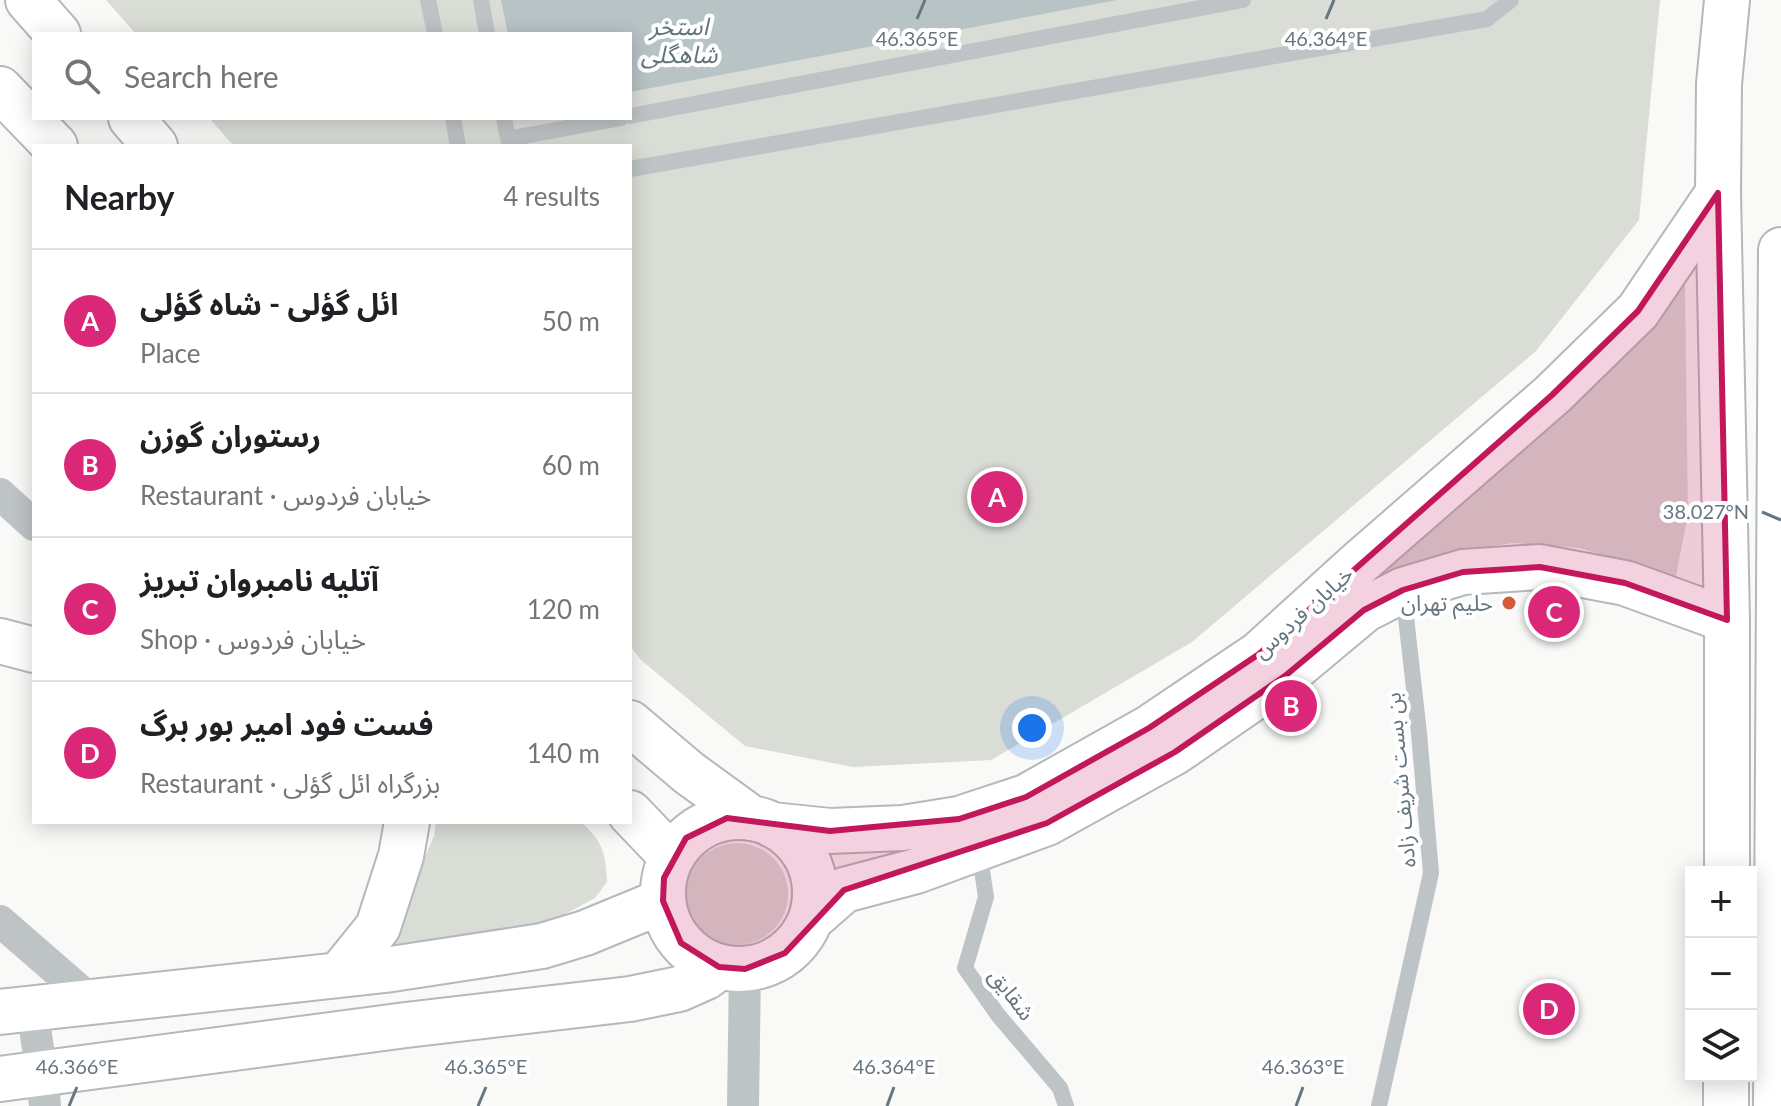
<!DOCTYPE html>
<meta charset="utf-8">
<style>
body{margin:0;font-family:Lato,"Noto Sans Arabic",sans-serif;background:#f6f6f6;color:#202124}
.controls{position:absolute;right:24px;bottom:24px;display:grid;overflow:hidden;border-radius:0px;box-shadow:0 4px 20px #0003}
.controls button{width:72px;height:72px;display:grid;place-items:center;padding:0;border:0;border-bottom:2px solid #e0e0e0;background:#fff;color:#202124;font:40px sans-serif}
.you{position:absolute;left:1032px;top:728px;width:28px;height:28px;margin:-20px;border:6px solid #fff;border-radius:50%;background:#1a73e8;box-shadow:0 0 0 12px #1a73e833}
.badge{display:grid;place-items:center;width:52px;height:52px;border-radius:50%;background:#db2777;color:#fff;font-size:26px;font-weight:700}
.pin{position:absolute;translate:-50% -50%;border:4px solid #fff;box-shadow:0 2px 8px #0006}
.list{margin:0;padding:0;list-style:none}
h2{display:flex;justify-content:space-between;align-items:center;height:104px;margin:0;padding:0 32px;font-size:34px}
h2 small{font-size:26px;font-weight:400;color:#757577}
.list li{display:grid;grid-template-columns:52px 1fr auto;gap:24px;align-items:center;box-sizing:border-box;height:144px;padding:0 32px;border-top:2px solid #e0e0e0}
.list b{display:block;font-size:30px;white-space:nowrap}
.list p{margin:0;font-size:26px;white-space:nowrap;color:#757577}
.list em{font-size:26px;font-style:normal;color:#757577}
.icon{flex:none;width:44px;height:44px;fill:none;stroke:currentColor;stroke-width:2;stroke-linecap:round;stroke-linejoin:round}
.map{position:relative;flex:none;width:1781px;height:1106px;overflow:hidden}
.search{position:absolute;background:#fff;box-shadow:0 4px 20px #0003;left:32px;top:32px;width:600px;height:88px;display:flex;align-items:center;gap:20px;box-sizing:border-box;padding:0 28px;border-radius:0px;color:#757577;font-size:30px}
.panel{position:absolute;background:#fff;box-shadow:0 4px 20px #0003;left:32px;top:144px;width:600px;height:680px;border-radius:0px}
.map>svg:first-child{display:block}
.green{fill:#d9ddd6}
.water{fill:#b8c3c6}
.lines{fill:none;stroke-linecap:round;stroke-linejoin:round}
.secondary-casing{stroke:#b3b9bd;stroke-width:48}
.highway-casing{stroke:#b4b8bb;stroke-width:48}
.lane{stroke:#bec3c6;stroke-width:16}
.street{stroke:#bec3c6;stroke-width:32}
.secondary{stroke:#fff;stroke-width:44}
.highway{stroke:#fff;stroke-width:44}
.marked{fill:#c2185b;fill-opacity:0.2;stroke:#c2185b;stroke-width:6;stroke-linejoin:round}
.ticks{fill:none;stroke:#66757f;stroke-width:3}
.poi-dot{fill:#d35b3c;stroke:#fff;stroke-width:3}
.labels{text-anchor:middle;stroke-width:8;stroke-linejoin:round;paint-order:stroke}
.poi-label{font-size:22px;fill:#66757f;stroke:#fff;text-anchor:end}
.street-label{font-size:22px;fill:#66757f;stroke:#fff}
.water-label{font-size:24px;font-style:italic;fill:#617379;stroke:#fff}
.ticks-label{font-size:20px;text-anchor:middle;fill:#66757f;stroke:#fff;stroke-width:8;stroke-linejoin:round;paint-order:stroke}
</style>
<div class="map">
<svg width="1781" height="1106" viewBox="0 0 1781 1106">
<rect width="100%" height="100%" fill="#f9f9f7"/>
<path class="green" d="M106 0H1660L1639 220 1536 351 1192 642 991 760 853 767 745 746 641 660 630 646V146H234L209 118H630V34H136Z
M1685 281 1688 514 1676 576 1579 548 1513 543 1447 553 1391 573 1354 594Z
M436 822H581C604 843 605 852 607 882L595 898 560 917 473 939 377 951 405 903 434 836Z
M686 894a51 51 0 1 1 102 0a51 51 0 1 1-102 0Z"/>
<path class="water" d="M501 0H1117L630 92V34H508Z"/>
<g class="lines">
<defs>
<path id="secondary" d="M28 0 58 34
M0 89 55 146
M131 118 155 146
M0 641 34 650
M630 723 689 773 751 818
M630 813 672 857
M663 893a76 76 0 1 1 152 0a76 76 0 1 1-152 0Z
M772 825 830 831 903 828 959 819 1026 797 1149 728 1259 654 1358 564 1552 395 1638 311 1718 193
M811 919 844 890 916 871 1047 823 1175 752 1285 676 1364 610 1403 590 1463 572 1540 567 1625 583 1727 620
M340 974 378 927 401 856 407 822
M0 1012 385 970 542 946 585 933 663 901
M0 1079 406 1025 630 999 679 989 706 977 719 967"/>
<path id="highway" d="M1727 872V620L1718 193 1719 84 1727 0
M1726 1106V1076
M1776 1106 1781 250"/>
</defs>
<use href="#secondary" class="secondary-casing"/>
<use href="#highway" class="highway-casing"/>
<path class="lane" d="M428 0 435 34
M481 0 487 34
M630 116 1243 0
M453 118 458 146
M504 118 508 139 621 118
M630 169 1487 19 1511 0
M979 851 986 897 965 968 998 1015 1060 1088 1066 1106
M1379 1106 1431 873 1419 733 1403 591"/>
<path class="street" d="M0 494 34 525
M0 921 92 1001
M32 1008 42 1075 45 1106
M743 1106 745 969"/>
<use href="#secondary" class="secondary"/>
<use href="#highway" class="highway"/>
</g>
<path class="marked" d="M1718 193 1727 620 1625 583 1540 567 1463 572 1403 590 1364 610 1285 676 1175 752 1047 823 844 890 785 953 745 969 719 967 681 943 663 901 664 878 686 838 727 818 830 831 959 819 1026 797 1149 728 1259 654 1552 395 1638 311Z"/>
<path class="ticks" d="M917 19 925 0M1326 19 1334 0M1762 512 1781 520M69 1106 77 1087M478 1106 486 1087M887 1106 894 1087M1296 1106 1303 1087"/>
<circle class="poi-dot" cx="1509" cy="603" r="8"/>
<g class="labels">
<g class="poi-label">
<text x="1493" y="611">حلیم تهران</text>
</g>
<g class="street-label">
<text transform="translate(1303 612) rotate(-42)" y="8">خیابان فردوس</text>
<text transform="translate(1400 780) rotate(-95)" y="8">بن بست شریف زاده</text>
<text transform="translate(1012 994) rotate(53)" y="8">شقایق</text>
</g>
<g class="water-label">
<text x="679" y="35">استخر<tspan x="679" dy="28">شاهگلی</tspan></text>
</g>
</g>
<g class="ticks-label">
<text x="917" y="46">46.365°E</text>
<text x="1326" y="46">46.364°E</text>
<text x="1706" y="519">38.027°N</text>
<text x="77" y="1074">46.366°E</text>
<text x="486" y="1074">46.365°E</text>
<text x="894" y="1074">46.364°E</text>
<text x="1303" y="1074">46.363°E</text>
</g>
</svg>
<div class="controls">
<button>+</button>
<button>−</button>
<button><svg class="icon" aria-label="layers" viewBox="0 0 24 24"><path d="M12 4l9 5-9 5-9-5zM3 14l9 5 9-5"/></svg></button>
</div>
<div class="you"></div>
<div class="pin badge" style="left:997px;top:497px">A</div>
<div class="pin badge" style="left:1291px;top:706px">B</div>
<div class="pin badge" style="left:1554px;top:612px">C</div>
<div class="pin badge" style="left:1549px;top:1009px">D</div>
<div class="search"><svg class="icon" aria-label="search" viewBox="0 0 24 24"><circle cx="10" cy="10" r="6"/><path d="M15 15l6 6"/></svg>Search here</div>
<section class="panel">
<h2>Nearby<small>4 results</small></h2>
<ul class="list">
<li><span class="badge">A</span><div><b>ائل گؤلی - شاه گؤلی</b><p>Place</p></div><em>50 m</em></li>
<li><span class="badge">B</span><div><b>رستوران گوزن</b><p>Restaurant · خیابان فردوس</p></div><em>60 m</em></li>
<li><span class="badge">C</span><div><b>آتلیه نامبروان تبریز</b><p>Shop · خیابان فردوس</p></div><em>120 m</em></li>
<li><span class="badge">D</span><div><b>فست فود امیر بور برگ</b><p>Restaurant · بزرگراه ائل گؤلی</p></div><em>140 m</em></li>
</ul>
</section>
</div>
